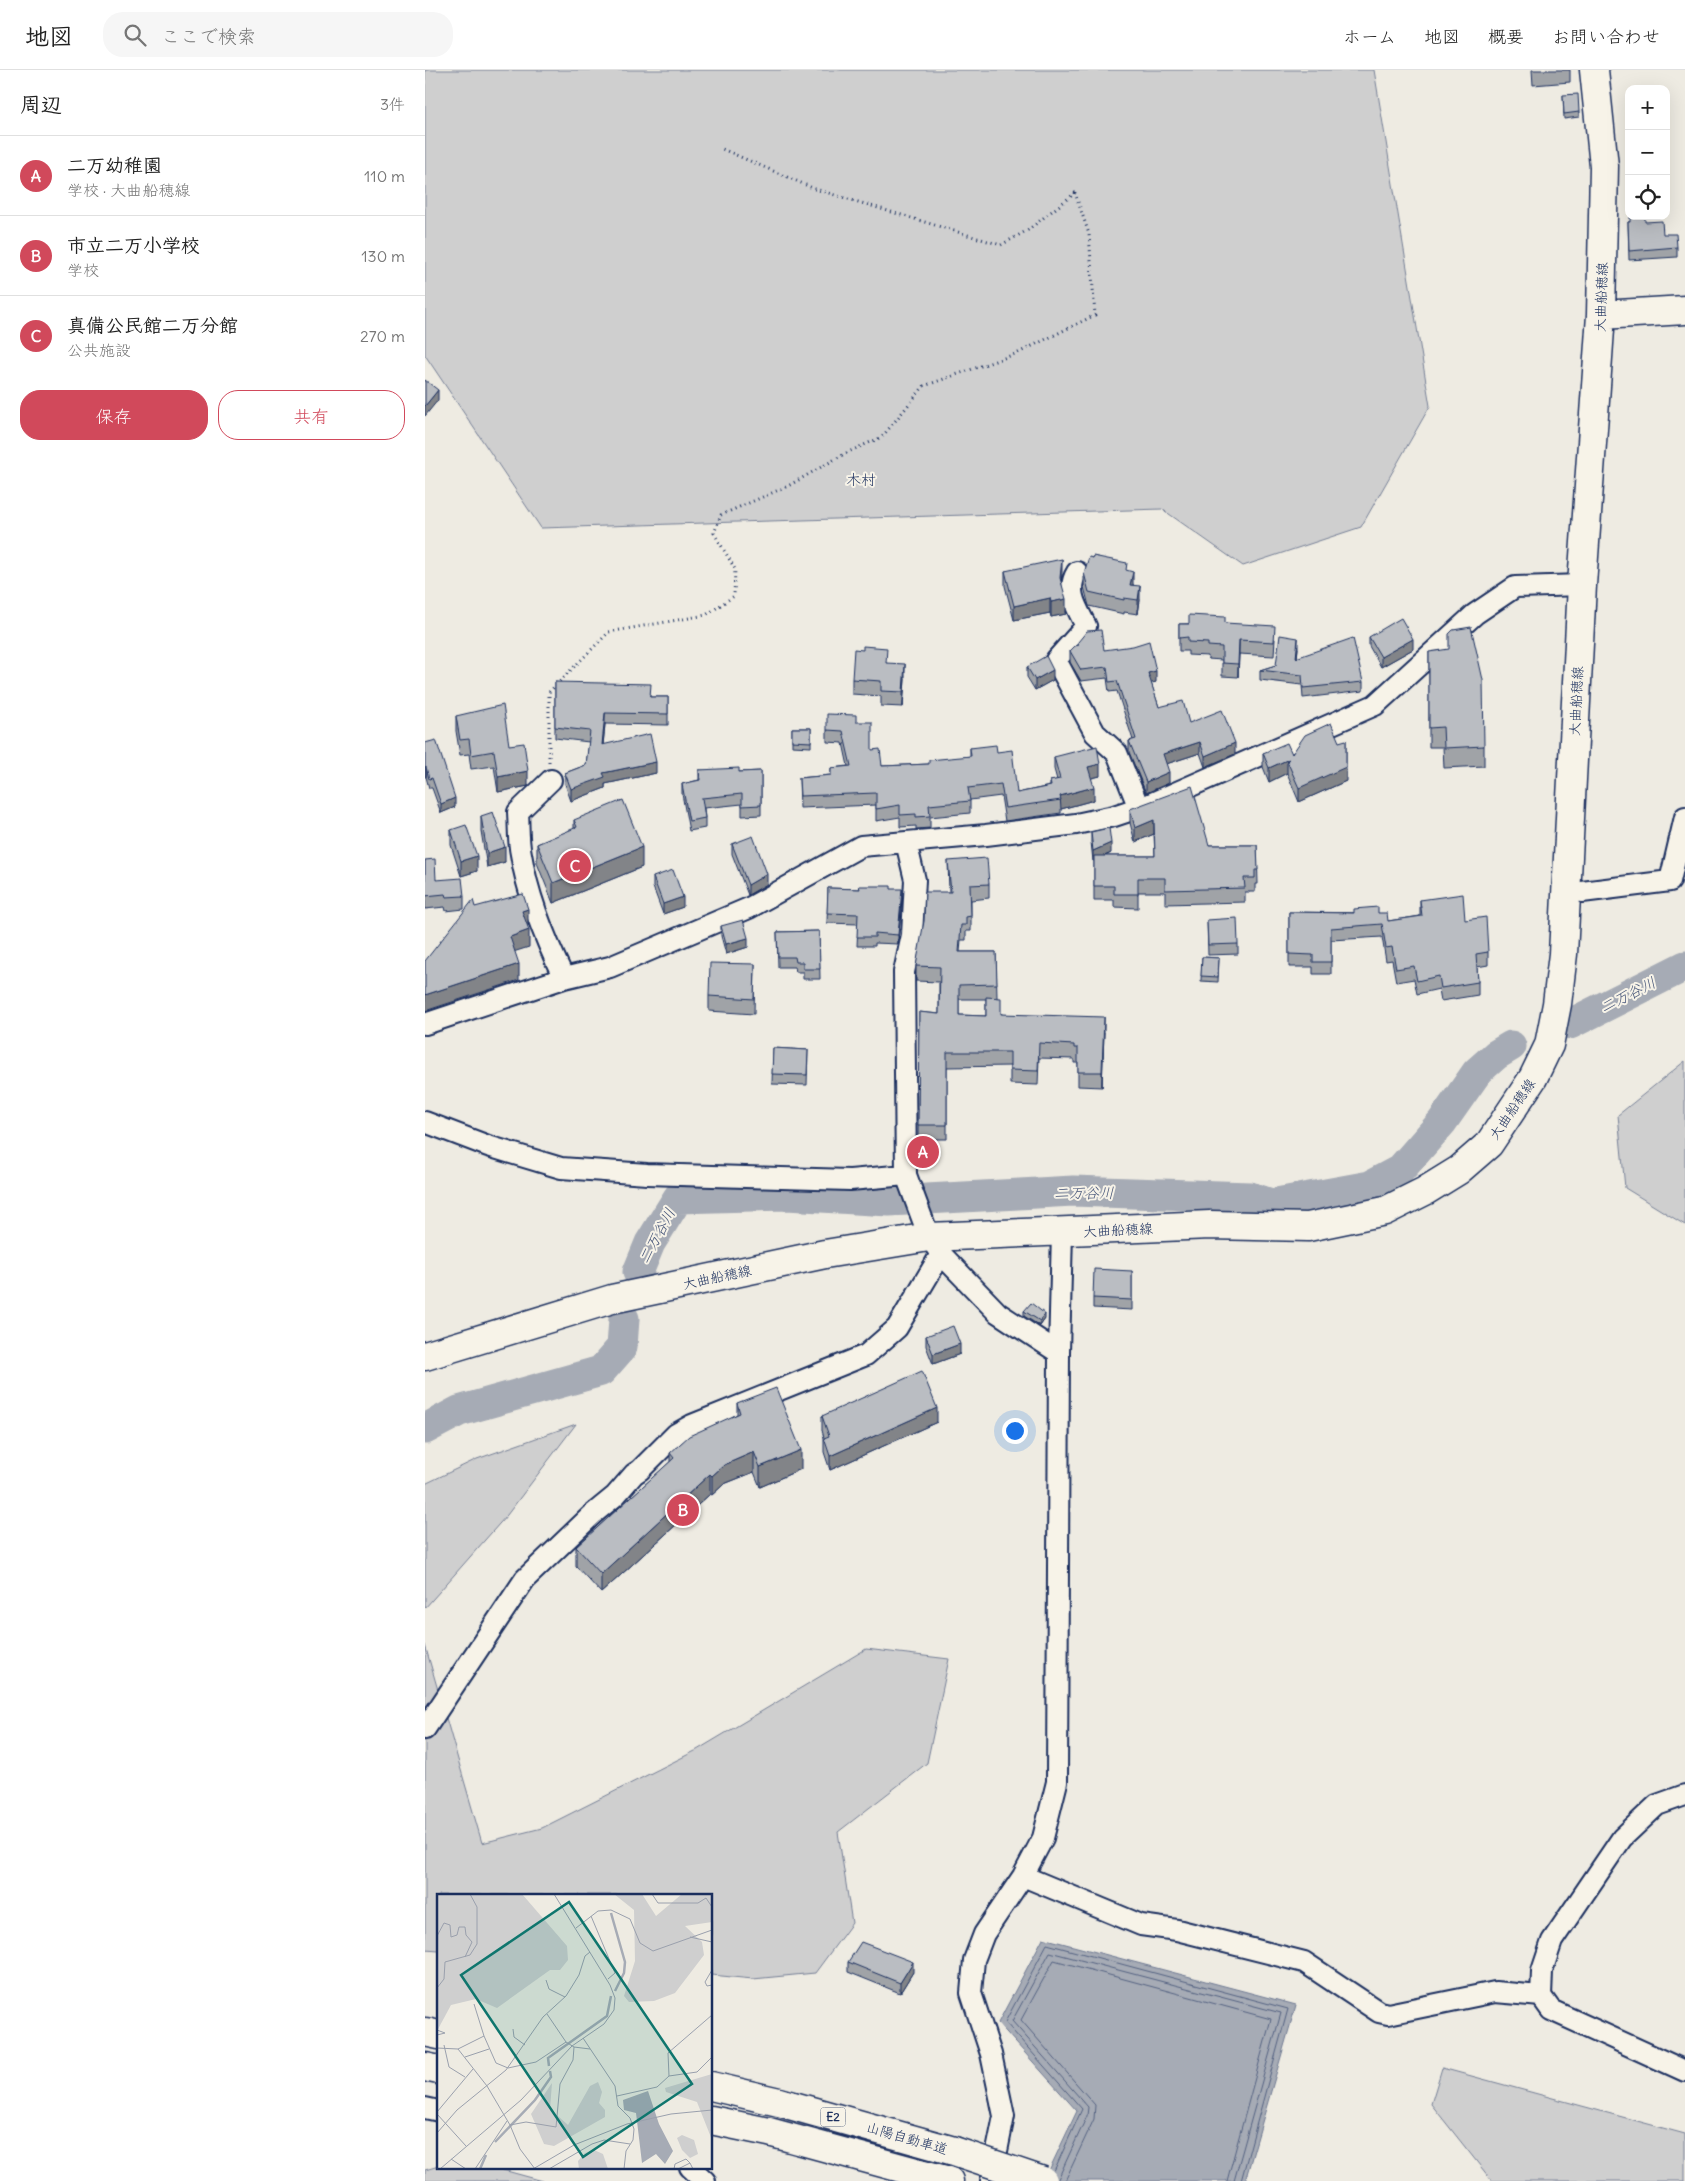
<!DOCTYPE html>
<html lang="ja">
<meta charset="utf-8">
<style>
body{margin:0;font-family:Delius,"Klee One",sans-serif;background:#f6f6f6;color:#222}
.controls{position:absolute;right:15px;top:15px;display:grid;overflow:hidden;border-radius:10px;box-shadow:0 5px 20px #0002}
.controls button{width:45px;height:45px;display:grid;place-items:center;padding:0;border:0;border-bottom:1px solid #e0e0e0;background:#fff;color:#222;font:25px sans-serif}
.you{position:absolute;left:589px;top:1360px;width:18px;height:18px;margin:-12px;border:4px solid #fff;border-radius:50%;background:#1a73e8;box-shadow:0 0 0 8px #1a73e833}
.badge{display:grid;place-items:center;width:32px;height:32px;border-radius:50%;background:#d1495b;color:#fff;font-size:16px;font-weight:700}
.pin{position:absolute;translate:-50% -50%;border:2px solid #fff;box-shadow:0 1px 5px #0006}
.list{margin:0;padding:0;list-style:none}
h2{display:flex;justify-content:space-between;align-items:center;height:65px;margin:0;padding:0 20px;font-size:21px}
h2 small{font-size:16px;font-weight:400;color:#767676}
.list li{display:grid;grid-template-columns:32px 1fr auto;gap:15px;align-items:center;box-sizing:border-box;height:80px;padding:0 20px;border-top:1px solid #e0e0e0}
.list b{display:block;font-size:19px;white-space:nowrap}
.list p{margin:0;font-size:16px;white-space:nowrap;color:#767676}
.list em{font-size:16px;font-style:normal;color:#767676}
.actions{display:flex;gap:10px;padding:15px 20px}
.actions a{flex:1;padding:11px 0;border:1px solid #d1495b;border-radius:20px;text-align:center;font-size:18px;color:#d1495b}
.actions .main{background:#d1495b;color:#fff}
.icon{flex:none;width:28px;height:28px;fill:none;stroke:currentColor;stroke-width:2;stroke-linecap:round;stroke-linejoin:round}
.map{position:relative;flex:none;width:1260px;height:2111px;overflow:hidden}
header{display:flex;align-items:center;gap:30px;box-sizing:border-box;height:70px;padding:0 25px;background:#fff;border-bottom:1px solid #e0e0e0}
header strong{font-size:24px}
nav{display:flex;gap:28px;margin-inline-start:auto;font-size:18px}
.search{width:350px;height:45px;background:#f6f6f6;display:flex;align-items:center;gap:12px;box-sizing:border-box;padding:0 18px;border-radius:20px;color:#767676;font-size:19px}
main{display:flex}
aside{flex:1;background:#fff}
.map>svg:first-child{display:block}
.green{fill:#cfcfcf;stroke:#757f96}
.water{fill:#a6abb5;stroke:#6e7992}
.lines{fill:none;stroke-linecap:round;stroke-linejoin:round}
.shore{stroke:#536181;stroke-width:1}
.river{stroke:#a6abb5;stroke-width:31}
.minor-casing{stroke:#1b2f5e;stroke-width:24}
.secondary-casing{stroke:#1b2f5e;stroke-width:31}
.motorway-casing{stroke:#1b2f5e;stroke-width:31}
.path{stroke:#1b2f5e;stroke-width:3;stroke-dasharray:1 4;stroke-linecap:butt}
.minor{stroke:#f7f3e8;stroke-width:20}
.secondary{stroke:#f7f3e8;stroke-width:28}
.motorway{stroke:#f7f3e8;stroke-width:28}
.motorway-bridge-casing{stroke:#1b2f5e;stroke-width:31;stroke-linecap:butt}
.motorway-bridge{stroke:#f7f3e8;stroke-width:28}
.wall{fill:#a0a3a7;stroke:#1b2f5e;fill-rule:evenodd}
.shaded-wall{fill:#828488;stroke:#1b2f5e}
.building{fill:#babdc2;stroke:#1b2f5e}
.labels{text-anchor:middle;stroke-width:4;stroke-linejoin:round;paint-order:stroke}
.shield{fill:#f7f3e8;stroke:#5d6a87;stroke-width:1}
.shield-label{font-size:12px;font-weight:bold;fill:#1b2f5e}
.street-label{font-size:14px;fill:#1b2f5e;stroke:#f7f3e8}
.neighbourhood-label{font-size:15px;fill:#1b2f5e;stroke:#f7f3e8}
.water-label{font-size:15px;font-style:italic;fill:#455478;stroke:#f7f3e8}
.inset-river{fill:none;stroke:#a6abb5;stroke-width:2.5}
.inset-road{fill:none;stroke:#9aa0ad;stroke-width:1}
.view{fill:#0f766e;fill-opacity:0.15;stroke:#0f766e;stroke-width:2.5}
.inset-edge{fill:none;stroke:#1b2f5e;stroke-width:2.5}
</style>
<header>
<strong>地図</strong>
<div class="search"><svg class="icon" aria-label="search" viewBox="0 0 24 24"><circle cx="10" cy="10" r="6"/><path d="M15 15l6 6"/></svg>ここで検索</div>
<nav><a>ホーム</a><a>地図</a><a>概要</a><a>お問い合わせ</a></nav>
</header>
<main>
<aside>
<h2>周辺<small>3件</small></h2>
<ul class="list">
<li><span class="badge">A</span><div><b>二万幼稚園</b><p>学校 · 大曲船穂線</p></div><em>110 m</em></li>
<li><span class="badge">B</span><div><b>市立二万小学校</b><p>学校</p></div><em>130 m</em></li>
<li><span class="badge">C</span><div><b>真備公民館二万分館</b><p>公共施設</p></div><em>270 m</em></li>
</ul>
<div class="actions"><a class="main">保存</a><a>共有</a></div>
</aside>
<div class="map">
<svg width="1260" height="2111" viewBox="0 0 1260 2111">
<rect width="100%" height="100%" fill="#eeebe2"/>
<filter id="ink" filterUnits="userSpaceOnUse"><feTurbulence type="fractalNoise" baseFrequency=".02" numOctaves="2"/><feDisplacementMap in="SourceGraphic" scale="10" xChannelSelector="R" yChannelSelector="G"/><feConvolveMatrix kernelMatrix="1 2 1 2 8 2 1 2 1" color-interpolation-filters="sRGB"/></filter>
<g filter="url(#ink)">
<path class="green" d="M0 0H949L1005 336 936 457 818 496 737 439 116 458 0 285Z
M1260 991V1155L1200 1118 1193 1045Z
M151 1354 82 1445 0 1538V1414L52 1389Z
M0 1575 57 1773 117 1758 272 1680 441 1579 524 1589 502 1693 413 1762 427 1853 390 1903 328 1909 286 1905V1825H14V1880L0 1879Z
M1017 1998 1260 2064V2111H1067L1006 2034Z
M14 2096 67 2097 118 2111H0V2100Z"/>
<path class="water" d="M618 1868 871 1935 820 2111H619L652 2041 573 1953Z"/>
<g class="lines">
<path class="shore" d="M629 2101 657 2039 580 1952 622 1874 863 1939 816 2111
M633 2109 662 2046 663 2037 587 1951 625 1882 856 1943 809 2111
M640 2111 669 2049 670 2035 596 1950 629 1890 846 1949 802 2111"/>
<path class="river" d="M1145 954 1260 896
M213 1202 225 1173 253 1128 362 1125 464 1131 648 1121 825 1127 846 1134 945 1116 975 1100 1017 1052 1052 1002 1071 985 1086 976
M0 1359 34 1341 176 1301 197 1277 199 1249"/>
<defs>
<path id="minor" d="M652 502C640 521 652 538 661 556L631 590 670 663 692 683 714 738
M126 710 93 742C94 756 93 771 96 784 103 828 120 869 139 908
M481 772 490 810 487 865 479 902 481 1105 504 1167 516 1184 573 1243 634 1283
M1157 822 1245 811 1260 747
M0 954 139 908 185 897 324 838 436 776 561 765 651 754 689 746 725 734 950 635 1050 544 1090 517 1157 515
M0 1052 63 1076 136 1098 222 1104 425 1110 481 1105
M0 1659 100 1509 168 1444 190 1426 209 1404 215 1400 251 1364 267 1355 441 1285 472 1258 516 1184
M1260 1725 1232 1735 1197 1768 1127 1871 1117 1901 1116 1926 1126 1940 1260 2001
M598 1806 716 1855 752 1860 879 1892 954 1942 963 1944 1070 1922 1116 1926
M0 2038 14 2041
M265 2097 280 2111
M566 2111 579 2046 566 1984 546 1923 549 1890 559 1864 598 1806 618 1768 632 1712 634 1283 637 1162"/>
<path id="secondary" d="M1176 245 1260 240
M0 1286 187 1229 400 1184 504 1167 785 1155 883 1157 960 1141 1000 1121 1034 1100 1064 1074 1108 1008 1124 975 1132 934 1138 884 1157 515 1176 245 1179 96 1169 0"/>
<path id="motorway" d="M0 1962 14 1965
M0 1997 14 2000
M286 2016 354 2032 529 2081
M286 2050 344 2062 524 2111"/>
</defs>
<use href="#minor" class="minor-casing"/>
<use href="#secondary" class="secondary-casing"/>
<use href="#motorway" class="motorway-casing"/>
<path class="path" d="M124 692V622L184 562 281 545 309 526 310 499 289 463 296 445 363 416 421 383 457 367 499 316 593 283 670 245 664 164 650 123 603 160 576 175 390 119 297 79"/>
<use href="#minor" class="minor"/>
<use href="#secondary" class="secondary"/>
<use href="#motorway" class="motorway"/>
<defs>
<path id="motorway-bridge" d="M529 2081 618 2111"/>
</defs>
<use href="#motorway-bridge" class="motorway-bridge-casing"/>
<use href="#motorway-bridge" class="motorway-bridge"/>
</g>
<path class="wall" d="M1107 0H1145V12L1108 15Z
M1138 25 1154 42V47L1139 49Z
M1203 152H1220L1238 164 1252 177V187L1204 190Z
M580 501 637 504 636 511 641 544 626 547 625 543 589 550 580 516Z
M702 501 715 530 713 544 699 542V544L664 536 659 517V503Z
M800 553 850 569 849 586 814 584 813 607 797 606V590L783 589V586L763 585V581H754V554Z
M944 567 988 579 956 597 944 576Z
M653 572 679 580 731 612 726 613 734 637 764 653 810 684 780 697 775 683 741 694 744 713 721 723 704 682V671L708 670 692 621 684 622 682 608 656 611 645 592V581L653 575Z
M873 578 872 588 938 612V621L878 628 877 615 835 610V600L851 595Z
M1004 582 1059 676V696L1019 698 1018 677H1004Z
M462 593 480 609 478 637 456 636V626L427 624V609Z
M602 597 628 610 610 620 602 607Z
M130 612 226 627H243V655L180 654 178 675 231 703 180 714V718L146 731 140 714V703L161 695 164 672 130 668Z
M31 646 84 675 103 716 73 722 69 696 46 699 44 684 35 685 31 661Z
M431 652 447 680 457 696 504 694 545 686V678L572 682 592 723 625 716V711L632 710 629 699V687L675 706 666 708 669 730 636 739V743L580 751 576 726 545 730V743L505 747V758L491 759V756L475 757V747L451 751V735L375 738 374 708 406 705V698L423 696 418 673 402 672V660Z
M367 658H386V677L367 676Z
M0 673 30 737 16 743 7 718H4L1 707Z
M838 683 867 684 921 711 874 732 862 703 844 712 838 697Z
M274 700 314 702 336 701V745L317 746V734L279 738 280 748V758L264 761 257 724V714L274 710Z
M705 739 784 775H832L833 814H830V822H820V832L740 834V822H713V838L689 837V830H669V790L668 791 666 772V762L686 783 680 786H730L729 764 710 772 705 753Z
M56 746 80 792 62 797 56 761Z
M149 750 217 797 128 833 112 793V774L149 759Z
M26 760 52 801 36 806 26 775Z
M307 774 342 814 323 825 307 784Z
M0 790 11 810 39 826V839L21 841 20 837 0 839Z
M523 791 564 814V828L546 830V861H541V870H536L535 882H571L572 928 576 944 679 962 677 1017 653 1016V993H649V989L614 988 613 1015 585 1014V996L522 997V1069H493L494 942 514 944V912L491 911V896L524 822ZM534 929H561V946L534 945Z
M228 807 258 837 238 844 228 817Z
M403 818 435 819H466L477 828 473 874 450 873V876H432L433 854 402 853Z
M995 830 1040 850 1063 882V895L1052 897 1053 912V925L1016 931 1014 919 992 924 989 909 971 912 967 890 961 891 957 867 906 870V904H888V897H864V842L953 843 963 851 995 846Z
M782 850 813 874V884L783 885Z
M296 856 323 877 301 884 296 866Z
M394 861 395 909H378V902H371L370 897H353L352 862Z
M777 887 794 888 793 912 776 911Z
M330 894 329 944 284 941V926Z
M348 978 383 980 382 1015 347 1014Z
M707 1201V1240L668 1238V1228Z
M599 1241 620 1249 615 1256 599 1246Z
M501 1266 535 1284 508 1294 501 1276Z
M312 1333 376 1399 335 1417 329 1402 299 1414 287 1425 285 1424 176 1523 151 1496V1477L245 1392V1383L312 1344Z
M397 1346 512 1352 405 1400 399 1382V1368L397 1360Z
M423 1892 488 1902 475 1923 423 1902Z"/>
<path class="shaded-wall" d="M13 320V330L0 346V336Z
M637 489V504L635 523V508Z
M708 502V516L705 515Z
M715 516V530L713 544V530Z
M625 528V543L589 550V536Z
M641 529V544L626 547V532Z
M873 568V578L871 598V588Z
M988 569V579L956 597V587Z
M814 570V584L813 607V594Z
M480 594V609L478 637V622Z
M628 600V610L610 620V610Z
M731 601V612L723 614V603Z
M180 643V654L177 686V675Z
M921 670V711L874 732V718Z
M775 672V683L738 695V684Z
M810 673V684L780 697V686Z
M864 689 862 691V703L844 712V698Z
M231 692V703L180 714V718L146 731V719L178 703Z
M675 694V706L663 709V697Z
M1 697V707H0V698Z
M103 701V716L73 722V707Z
M744 702V713L721 723V712Z
M669 717V730L636 739 635 726Z
M30 728V737L16 743V734Z
M729 750V764L710 772V758Z
M686 773V783L668 791V781Z
M80 777V792L62 797V783Z
M217 777V797L128 833V813Z
M52 786V801L36 806V791Z
M342 804V814L323 825V815Z
M477 819V828L473 874V865Z
M258 827V837L238 844V834Z
M103 839V856L97 857V841Z
M104 860V877L85 883V867Z
M323 868V877L301 884V874Z
M94 894V910L0 941V925Z
M679 947V962L677 1017V1002Z
M620 1244V1249L615 1256V1251Z
M535 1274V1284L508 1294V1284Z
M512 1338V1352L405 1400V1386Z
M376 1380V1399L335 1417V1397Z
M329 1382V1402L299 1414 287 1425V1406L299 1395Z
M285 1404V1424L176 1523V1504Z
M488 1892V1902L475 1923V1913Z"/>
<path class="building" d="M1153 24 1154 42 1139 44 1138 25Z
M1220 146V152L1237 151 1238 164H1251L1252 177 1204 181 1203 152H1205V147Z
M0 310 13 320 0 336Z
M668 486 702 493 701 500 708 502 705 515 715 516 713 530 699 528V530L664 522 659 503 664 487 668 488Z
M637 489 635 508 641 529 626 532 625 528 589 536 580 501Z
M764 545 800 547V553L850 556 849 572 814 570 813 594 797 593V577L783 576V573L763 572V567L754 568V554H764Z
M976 548 988 569 956 587 944 567Z
M1046 557 1058 610 1059 676 1019 678 1018 657 1004 658V582L1024 579V564L1028 560Z
M676 560 679 580 708 576 724 571 731 601 723 603 734 637 758 631 764 653 797 640 810 673 780 686 775 672 738 684 744 702 721 712 704 671 711 669 692 611 684 612 682 597 656 600 645 581 650 576 654 575 653 572 662 561Z
M855 565 873 568 871 588 928 568 938 612 878 618 877 605 835 600 851 595Z
M438 576 462 578 461 593 480 594 478 622 456 621V611L427 609 429 579 438 580Z
M621 586 628 600 610 610 602 597Z
M130 612 226 614 225 627H243V644L180 643 177 675 225 664 231 692 178 703 180 707 146 719 140 703 161 695 165 661 130 657Z
M78 635 84 675 99 673 103 701 73 707 69 681 46 685 44 669 35 670 31 646Z
M402 644 431 645V652H447V680L455 679 457 696 504 694V690L546 686 545 678 571 675 572 682 587 680 592 723 626 716 625 711 635 709 629 687 672 676 675 694 663 697 669 717 635 726 636 730 580 738 576 714 543 718 545 731 504 735 505 746 491 747V744L475 745V735L451 739V723L375 726 374 708 406 705V698L426 696 418 661 402 660Z
M906 653 914 672 921 670V697L874 718 862 691 864 689 844 698 838 683 862 673 867 684 880 665Z
M367 658H386V672L367 671Z
M11 670 30 728 16 734 7 708 4 709 1 697 0 698V673Z
M314 698V702L336 701V735L317 736V724L277 728 280 748 264 751 257 714 275 710 274 700Z
M767 716 784 775H832L833 800H830V808H819L820 818 740 820V808H713V824H689V816H669V786H730L729 750 710 758 705 739Z
M198 730 217 777 128 813 112 774 152 757 149 750Z
M68 742 80 777 62 783 56 746Z
M41 755 52 786 36 791 26 760Z
M684 758 686 773 668 781 666 762Z
M328 766 342 804 323 815 307 774Z
M562 788 564 814 545 815 546 846 541 847V855H536L534 882H571L572 914 534 915V945L561 946V927L576 928V944L679 947 677 1002H653V978H649V975L614 973 613 1001 585 1000V982H522V1055H493L494 942 514 944 515 897 491 896 499 851 500 822H526L523 791Z
M10 789 11 810 37 808 39 826 21 827 20 824 0 826V790Z
M248 800 258 827 238 834 228 807Z
M434 816H466V819H477L473 865 450 863V867H432L433 844 402 843 403 818 435 819Z
M98 824 103 839 97 841 104 860 85 867 94 894 0 925V891L48 830 50 837Z
M1038 824 1040 850 1061 847 1063 882 1051 884 1053 912 1016 918 1014 906 992 911 989 896 971 899 967 877 961 878 957 854 906 858V892H888V885L864 884V842L929 843V839L953 837V843H962L963 851 997 846 995 830Z
M812 848 813 874 783 875 782 850Z
M318 850 323 868 301 874 296 856Z
M394 861 395 899H378V892H371L370 887H353L352 862Z
M777 887 794 888 793 907 776 906Z
M285 893 330 894 329 929 284 926Z
M348 978 383 980 382 1005 347 1004Z
M669 1199 707 1201V1230L668 1228Z
M606 1233 620 1244 615 1251 599 1241Z
M528 1256 535 1274 508 1284 501 1266Z
M497 1301 512 1338 405 1386 399 1368 404 1366 397 1346Z
M351 1318 376 1380 335 1397 329 1382 299 1395 287 1406 285 1404 176 1504 151 1477 249 1388 245 1383 264 1366 315 1343 312 1333Z
M436 1872 488 1892 475 1913 423 1892Z"/>
</g>
<g class="labels">
<rect class="shield" x="395.5" y="2037.5" width="25" height="19" rx="4"/>
<g class="shield-label">
<text x="408" y="2051">E2</text>
</g>
<g class="street-label">
<text transform="translate(1176 227) rotate(-88)" y="5">大曲船穂線</text>
<text transform="translate(1151 631) rotate(-87)" y="5">大曲船穂線</text>
<text transform="translate(1087 1039) rotate(-56)" y="5">大曲船穂線</text>
<text transform="translate(693 1160) rotate(-3)" y="5">大曲船穂線</text>
<text transform="translate(292 1207) rotate(-12)" y="5">大曲船穂線</text>
<text transform="translate(482 2068) rotate(16)" y="5">山陽自動車道</text>
</g>
<g class="neighbourhood-label">
<text x="436" y="415">木村</text>
</g>
<g class="water-label">
<text transform="translate(1203 925) rotate(-27)" y="5">二万谷川</text>
<text x="659" y="1128">二万谷川</text>
<text transform="translate(232 1166) rotate(-62)" y="5">二万谷川</text>
</g>
</g>
<g transform="translate(12 1824)">
<rect width="275" height="275" fill="#eeebe2"/>
<path d="M0 0H85L130 52 131 66 123 76H113L60 114 39 105 14 111 0 137ZM177 0H205L219 22 245 0H275V28L248 32 265 48 267 61 238 99 217 107 192 108 187 102 198 67 197 16ZM275 180V246L260 208 229 198 228 194ZM161 188 165 198 162 209 168 216V223L117 252 107 250 94 220 115 189 113 215 131 231 153 192ZM245 241 257 246 261 260 253 264 245 256 240 244ZM157 256 166 260 171 275H142L141 267 148 259Z" fill="#cfcfcf"/>
<path d="M211 197 222 230 236 257 228 270 219 260 205 269 199 219 187 216 186 206Z" fill="#a6abb5"/>
<path class="inset-river" d="M174 19 188 68 187 79 178 97M112 172 111 164 170 122 174 102M58 248 98 206 114 183 113 177M43 275 49 261"/>
<path class="inset-road" d="M215 0 221 9H261L269 4 275 13M154 22 178 79 171 85M139 34 161 17 174 16 193 25 203 49 216 57 275 36M0 42 7 29 13 31 14 43 20 41 22 33H28L29 41 35 48 28 63M253 43 275 48M275 76 268 88 270 92 275 91M109 86 112 95 128 103M0 94 7 85 8 68 33 61 40 50V13L33 0M37 110 47 142M110 120 129 148 137 153 153 155M76 135 77 143 88 151M0 136 8 139 0 141M146 144 178 192 181 212 193 224 197 235 196 246 189 257 187 275M7 151 12 173 28 183M0 154 21 155M28 163 52 155M232 182 231 159 275 121M180 202 220 193 232 182 260 178 275 163M0 218 36 175M0 220 29 252M73 231 89 228 119 233 123 190 136 166 137 153M0 239 20 216 69 176 106 123 129 102 142 81 148 62 153 58M14 265 29 275M3 275 84 206 135 152 167 130 177 116 178 104 173 91 117 0M38 275 70 227M96 275 137 251 190 230 234 220 275 216M98 275 83 255 73 231 50 192 21 155 47 142 59 169 71 174 99 168 129 148M112 275 155 250 167 246 193 250M237 275 238 270 249 265 253 269M241 275 253 269 256 275"/>
<path class="view" d="M132 8 255 190 146 263 24 81Z"/>
<rect width="275" height="275" class="inset-edge"/>
</g>
</svg>
<div class="controls">
<button>+</button>
<button>−</button>
<button><svg class="icon" aria-label="locate" viewBox="0 0 24 24"><circle cx="12" cy="12" r="6"/><path d="M12 2v4M12 18v4M2 12h4M18 12h4"/></svg></button>
</div>
<div class="you"></div>
<div class="pin badge" style="left:498px;top:1082px">A</div>
<div class="pin badge" style="left:258px;top:1440px">B</div>
<div class="pin badge" style="left:150px;top:796px">C</div>
</div>
</main>
